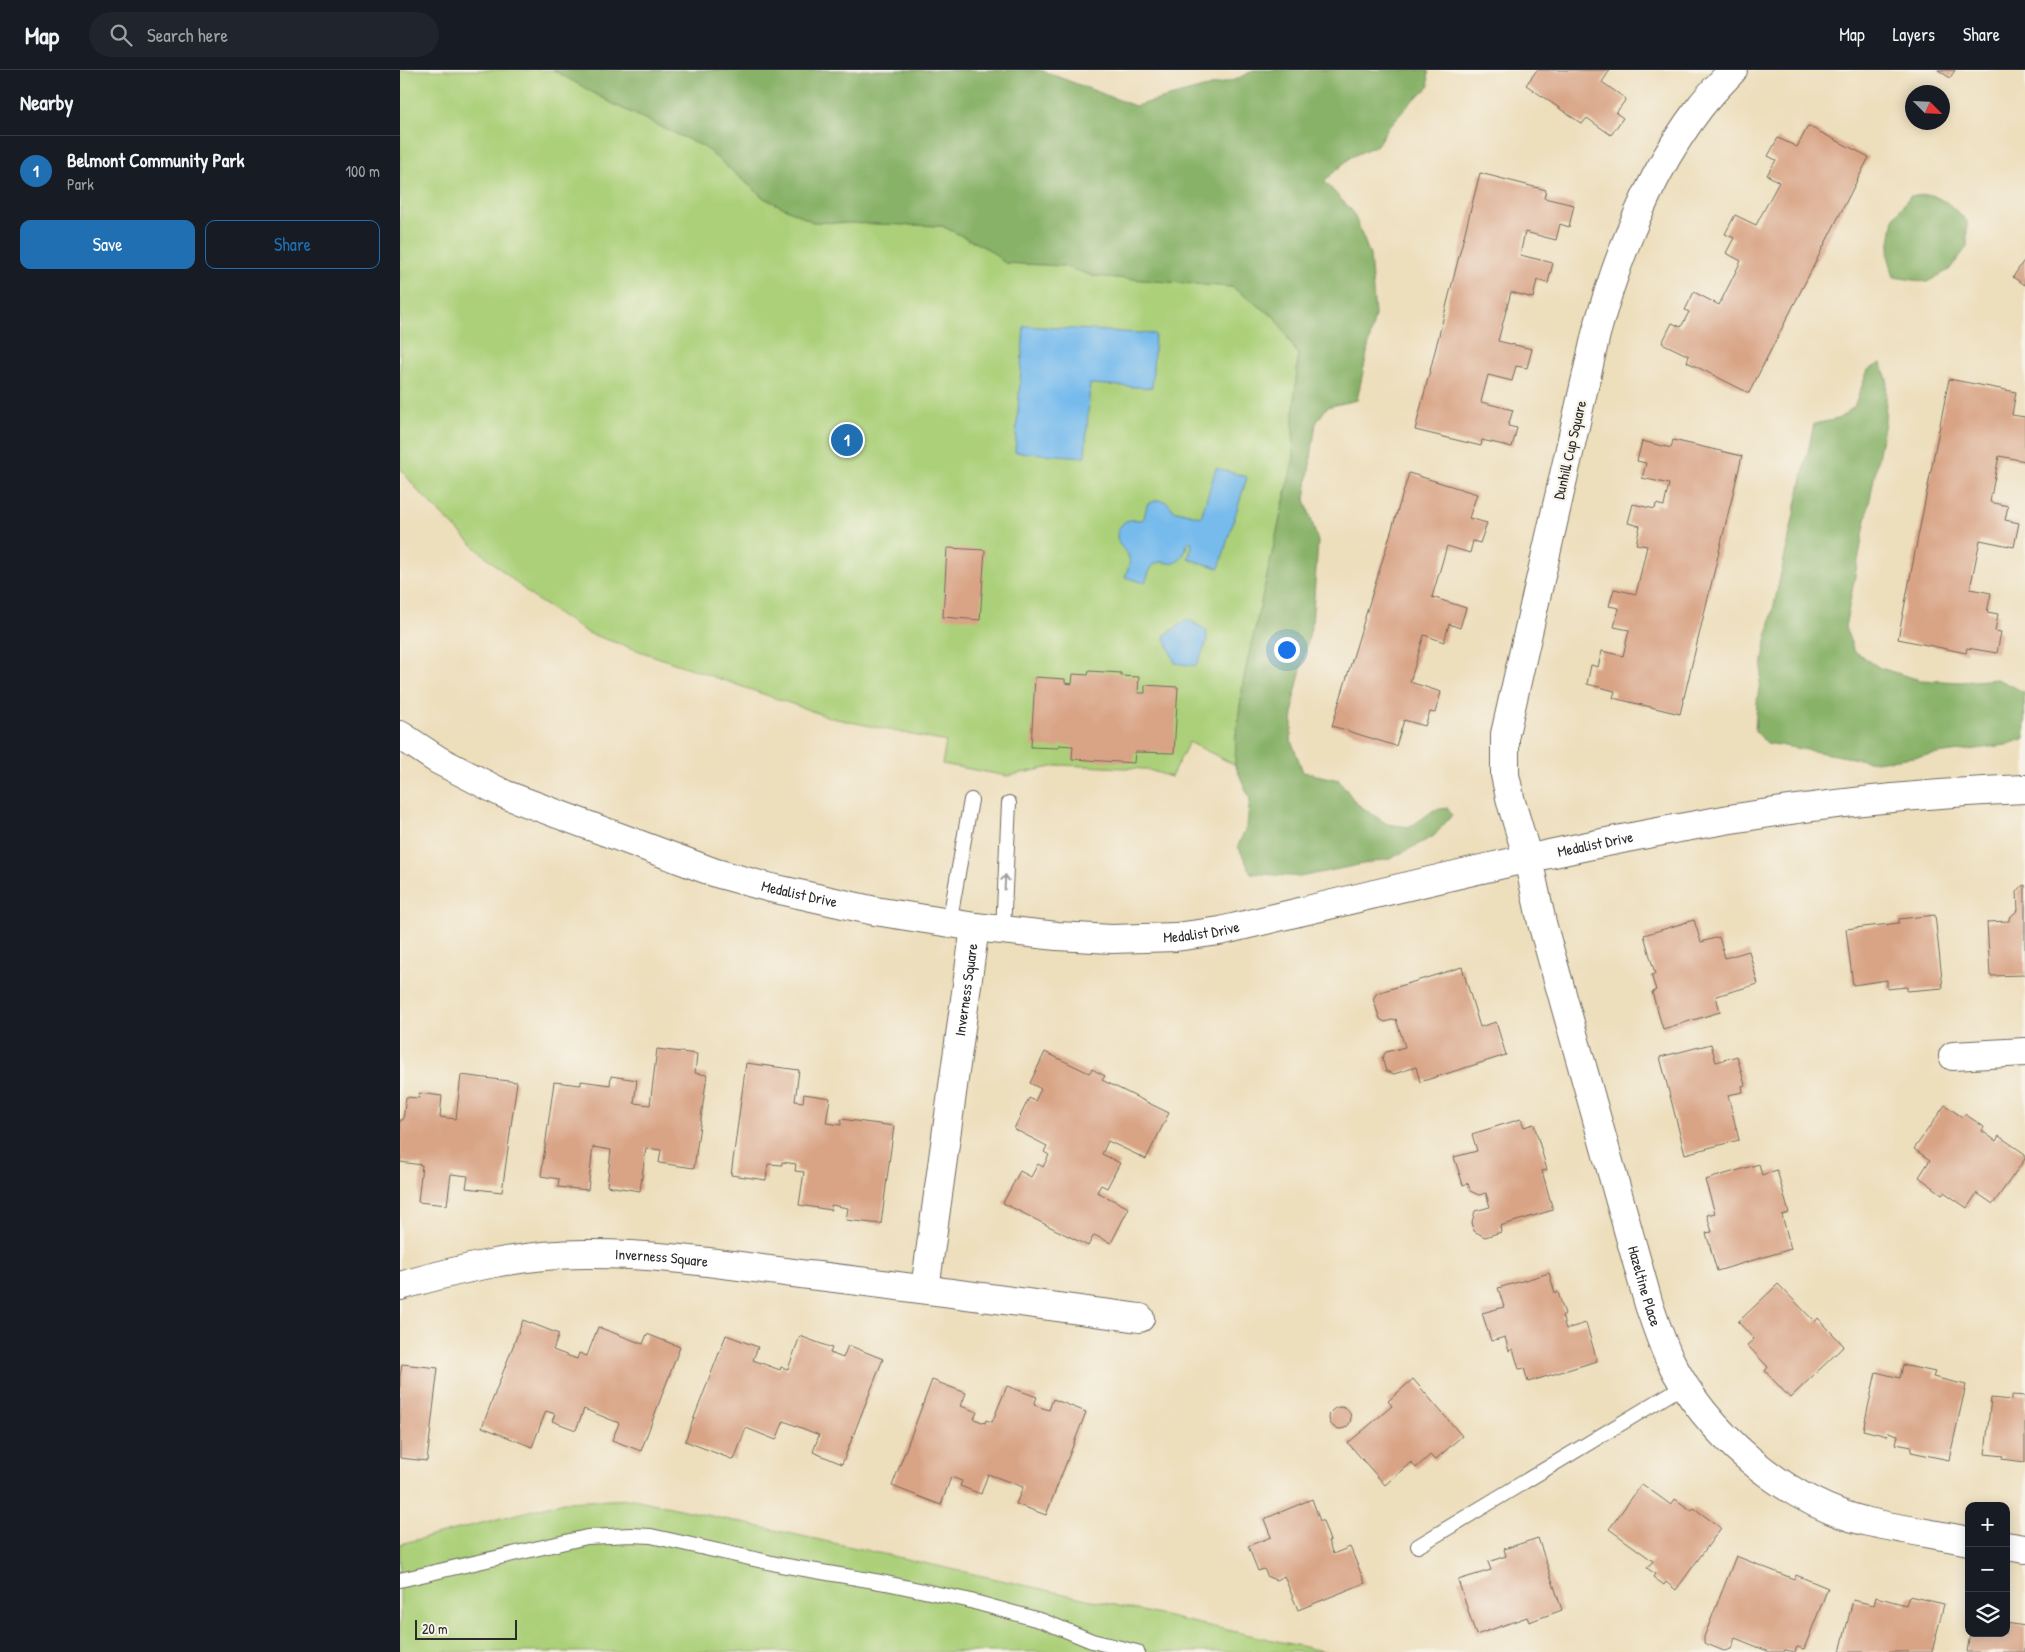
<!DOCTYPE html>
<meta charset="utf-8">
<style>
body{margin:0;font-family:"Patrick Hand",sans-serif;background:#20242c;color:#f1f3f6}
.controls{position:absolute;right:15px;bottom:15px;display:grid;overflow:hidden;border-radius:10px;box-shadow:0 2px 12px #0003}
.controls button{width:45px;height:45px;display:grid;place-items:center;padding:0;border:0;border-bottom:1px solid #363941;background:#171b24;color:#f1f3f6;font:25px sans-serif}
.compass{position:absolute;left:1505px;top:15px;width:45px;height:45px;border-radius:50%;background:#171b24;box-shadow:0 2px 12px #0003;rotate:114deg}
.scale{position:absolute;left:15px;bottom:12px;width:102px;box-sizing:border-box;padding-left:5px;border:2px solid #2b2b2b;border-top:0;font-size:14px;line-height:18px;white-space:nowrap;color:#2b2b2b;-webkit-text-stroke:4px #f7f3e8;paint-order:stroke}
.you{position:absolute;left:886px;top:579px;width:18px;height:18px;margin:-12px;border:4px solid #fff;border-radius:50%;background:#1a73e8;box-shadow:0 0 0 8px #1a73e833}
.badge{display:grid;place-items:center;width:32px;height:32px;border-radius:50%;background:#1f6fb2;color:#fff;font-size:16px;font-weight:700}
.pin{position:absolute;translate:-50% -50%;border:2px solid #fff;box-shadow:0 1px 5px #0006}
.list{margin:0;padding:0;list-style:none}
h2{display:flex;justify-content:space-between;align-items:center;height:65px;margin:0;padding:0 20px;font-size:21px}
h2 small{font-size:16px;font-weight:400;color:#9ea1a6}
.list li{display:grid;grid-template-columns:32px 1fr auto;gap:15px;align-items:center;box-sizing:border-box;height:70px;padding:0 20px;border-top:1px solid #363941}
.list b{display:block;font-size:19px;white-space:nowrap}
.list p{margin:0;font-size:16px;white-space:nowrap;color:#9ea1a6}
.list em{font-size:16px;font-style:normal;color:#9ea1a6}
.actions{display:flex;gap:10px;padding:15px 20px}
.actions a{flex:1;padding:11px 0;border:1px solid #1f6fb2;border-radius:10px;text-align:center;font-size:18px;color:#1f6fb2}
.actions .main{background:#1f6fb2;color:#fff}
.icon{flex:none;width:28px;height:28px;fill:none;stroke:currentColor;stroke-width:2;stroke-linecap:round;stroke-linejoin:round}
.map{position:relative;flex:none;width:1625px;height:1582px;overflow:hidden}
header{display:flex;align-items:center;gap:30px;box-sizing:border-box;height:70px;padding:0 25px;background:#171b24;border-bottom:1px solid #363941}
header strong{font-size:24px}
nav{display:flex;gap:28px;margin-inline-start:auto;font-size:18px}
.search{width:350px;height:45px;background:#20242c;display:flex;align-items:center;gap:12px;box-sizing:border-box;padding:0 18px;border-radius:28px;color:#9ea1a6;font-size:19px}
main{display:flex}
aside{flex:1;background:#171b24}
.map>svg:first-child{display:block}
.green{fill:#acd079;stroke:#6c7e52}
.forest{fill:#89b269;stroke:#5a6e4a}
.water{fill:#77bbed;stroke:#51738c}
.building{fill:#d9a486}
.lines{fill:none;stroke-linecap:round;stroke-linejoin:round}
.service-casing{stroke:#6f6a5e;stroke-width:16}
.minor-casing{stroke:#6f6a5e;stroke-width:30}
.service{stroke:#fff;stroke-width:14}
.minor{stroke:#fff;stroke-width:28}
.oneway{stroke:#a0a0a0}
.labels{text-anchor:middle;stroke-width:4.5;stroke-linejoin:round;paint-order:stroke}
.street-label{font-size:15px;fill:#2b2b2b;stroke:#f7f3e8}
</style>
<header>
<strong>Map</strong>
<div class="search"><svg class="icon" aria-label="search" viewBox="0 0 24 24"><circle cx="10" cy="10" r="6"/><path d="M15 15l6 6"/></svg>Search here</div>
<nav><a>Map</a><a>Layers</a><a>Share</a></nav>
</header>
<main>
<aside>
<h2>Nearby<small></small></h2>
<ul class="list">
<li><span class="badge">1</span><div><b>Belmont Community Park</b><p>Park</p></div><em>100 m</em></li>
</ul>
<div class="actions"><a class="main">Save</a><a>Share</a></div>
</aside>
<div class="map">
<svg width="1625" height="1582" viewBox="0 0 1625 1582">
<rect width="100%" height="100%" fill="#f7f3e8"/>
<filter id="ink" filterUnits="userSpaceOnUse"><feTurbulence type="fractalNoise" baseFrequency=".02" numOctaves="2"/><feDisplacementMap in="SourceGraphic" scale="10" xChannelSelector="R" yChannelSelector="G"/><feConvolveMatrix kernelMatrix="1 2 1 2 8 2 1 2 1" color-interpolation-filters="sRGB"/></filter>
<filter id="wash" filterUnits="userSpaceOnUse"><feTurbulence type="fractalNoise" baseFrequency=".0096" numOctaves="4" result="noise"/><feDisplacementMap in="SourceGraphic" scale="20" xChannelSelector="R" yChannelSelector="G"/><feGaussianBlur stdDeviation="1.12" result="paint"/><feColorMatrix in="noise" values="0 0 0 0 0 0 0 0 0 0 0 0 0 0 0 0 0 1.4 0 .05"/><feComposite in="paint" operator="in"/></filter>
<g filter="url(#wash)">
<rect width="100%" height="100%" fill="#eddebc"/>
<path class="green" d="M0 0H153L158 1 215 35 304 77 364 128 413 152 542 156 588 179 605 193 663 196 693 206 832 217 876 248 898 285 893 353 894 387 844 607 836 665 835 695 789 672 771 707 746 699 662 695 607 706 542 694 546 672 432 648 188 563 134 528 76 478 20 423 0 398Z
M234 1429 927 1582H0V1474L164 1432Z"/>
<path class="forest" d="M153 0H640L735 36 834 10 855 0H1028L1029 17 1012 31 987 59 977 75 951 87 924 111 953 142 970 185 975 245 957 330 927 337 916 353 905 429 918 472 912 553 894 628 891 670 903 702 939 710 956 733 987 754 1010 757 1034 740 1048 738 1052 745 1034 766 992 788 900 807 851 803 838 776 847 755 850 729 835 695 836 665 844 607 894 387 893 353 898 285 876 248 832 217 693 206 663 196 605 193 588 179 542 156 413 152 364 128 304 77 215 35Z
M1532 125 1548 133 1567 151V177L1549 200 1527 212 1494 207 1488 185 1494 148 1510 126Z
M1481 293 1487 309 1485 352 1445 557 1454 581 1480 598 1520 610 1561 612 1597 609 1624 622 1625 668 1606 675 1475 692 1367 673 1355 661 1357 632 1366 571 1414 354 1438 349 1454 337 1468 300Z"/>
<path class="water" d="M624 256 755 264 752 318 690 314 685 387 615 382Z
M816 398 847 407 819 498 788 489 792 476 791 472H788C786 477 785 483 782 487 769 505 757 474 745 513L725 507C727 501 731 494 729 488 728 483 723 480 720 475 714 467 718 456 726 451 731 449 737 450 742 450L744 448 747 435C757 428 767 428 773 440L801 447Z
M787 549 806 560 807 572 796 596 775 593 764 566Z"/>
<g id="blocks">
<path class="building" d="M1137 0H1210L1202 12 1226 29 1216 43 1223 48 1211 65 1187 48 1182 54 1126 15Z
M1538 0H1555L1550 8Z
M1408 56 1469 87 1349 323 1287 292 1289 286 1262 273 1272 253 1281 257 1289 242 1285 240 1294 222 1319 235 1341 191 1326 183 1334 168 1325 164 1335 145 1356 155 1379 112 1367 105 1376 90 1368 86 1378 68 1397 77Z
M1080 103 1146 120 1144 128 1174 135 1169 157 1160 154 1156 170 1125 162 1120 185 1153 193 1148 213 1137 210 1133 228 1111 222 1098 271 1132 279 1127 298 1116 296 1112 311 1088 305 1081 332 1113 340 1108 356 1117 358 1112 377 1082 370 1081 376 1015 360Z
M1625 189V215L1613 207Z
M1549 309 1616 322 1612 345 1625 347V391L1599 386 1590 432 1608 436 1605 450 1619 453 1614 477 1580 470 1570 519 1591 523 1587 542 1598 544 1595 561 1601 562 1597 583 1567 578 1566 583 1498 569Z
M1273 370 1342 386 1280 644 1213 628 1215 621 1187 614 1191 595 1198 597 1202 581 1223 586 1229 560 1214 557 1219 538 1209 536 1214 519 1236 524 1247 476 1236 474 1240 456 1228 453 1233 434 1255 439 1256 434 1264 436 1269 414 1242 408 1246 393 1237 391 1242 371 1271 378Z
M1009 403 1077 424 1069 448 1087 453 1080 473 1073 471 1070 483 1047 476 1032 527 1066 538 1060 558 1049 554 1044 572 1024 565 1010 612 1041 622 1035 643 1030 642 1025 656 1004 650 996 676 932 656Z
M547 478 585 480 580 550 543 547Z
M689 601 721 603V606L739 607 738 623H745V615L778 617 774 683 735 682 734 693 672 689 673 676 659 675V678L631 677 635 607 665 609V613L672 614 673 604 688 605Z
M1625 815V905L1590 906 1587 852 1609 851V848L1618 840 1617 822 1622 816Z
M1535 845 1543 918 1507 921V917L1487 919V910L1453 915 1446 859 1499 853V849Z
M1294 850 1301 872 1319 867 1325 888 1349 881 1358 914 1316 926 1320 942 1263 959 1252 922 1256 920 1251 905 1255 904 1244 865Z
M1062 897 1080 957 1096 952 1106 985 1020 1012 1016 997 994 1004 986 1001 982 988 986 982 1005 977 996 949 985 952 980 949 973 929 977 923Z
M1311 974 1316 992 1337 986 1345 1015 1342 1016 1343 1022 1328 1025 1339 1070 1285 1084 1260 987Z
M257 979 297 984 295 1003 307 1005 294 1098 259 1093 261 1080 246 1078 240 1121 207 1116 211 1080 193 1077 188 1120 158 1117 159 1109 141 1106 154 1012 181 1015V1011L210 1015 211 1006 237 1010 234 1033 250 1035Z
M645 982 689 1003 692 999 705 1006 702 1010 769 1043 746 1089 708 1071 702 1084 720 1093 707 1118 701 1115 697 1122 729 1138 711 1173 694 1165 688 1176 603 1133 620 1101 631 1107 638 1094 643 1097 649 1085 644 1082 647 1076 614 1059 629 1028 635 1031 641 1019 630 1013Z
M346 993 399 1000 395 1031 403 1032 404 1024 430 1028 426 1053 441 1055V1049L494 1056 481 1154 446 1150 448 1138 431 1135V1140L399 1135 404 1102 395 1101 396 1094 382 1092V1095L368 1094 366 1110 331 1105Z
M61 1005 117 1012 102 1122 66 1118 68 1106 51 1104 47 1135 18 1132 22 1095 0 1092V1050H3L6 1027 19 1028V1023L42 1026 40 1047 56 1049Z
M1545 1035 1562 1047 1565 1044 1584 1057 1582 1061 1596 1071 1599 1066 1625 1084V1089L1593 1134 1577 1123 1567 1138 1544 1122 1542 1124 1519 1107 1530 1090 1514 1079Z
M1121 1049 1124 1057 1134 1054 1147 1100 1142 1101 1153 1140 1100 1156 1101 1162 1085 1167 1074 1161 1072 1152 1075 1141 1090 1137 1086 1123 1079 1125 1070 1121 1068 1113 1063 1115 1054 1087 1077 1081 1072 1064Z
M1359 1094 1362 1105 1377 1100 1389 1143 1382 1145 1391 1179 1317 1201 1306 1163 1312 1162 1307 1145 1315 1143 1305 1110Z
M1149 1203 1155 1223 1158 1222 1165 1244 1162 1246 1166 1259 1186 1253 1197 1291 1128 1312 1124 1298 1119 1299 1113 1279 1109 1281 1105 1267 1091 1271 1082 1243 1104 1237 1098 1218Z
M1378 1214 1415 1252 1418 1248 1444 1276 1390 1328 1365 1301 1368 1297 1347 1275 1354 1269 1338 1252Z
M123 1250 159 1264 153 1280 177 1289 179 1283 187 1286 198 1257 243 1274 247 1264 280 1277 241 1381 212 1370 219 1353 184 1339 176 1360 152 1351 155 1344 146 1341 132 1377 82 1357Z
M326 1265 358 1277 353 1290 380 1300 381 1297 388 1299 400 1266 432 1278 430 1283 443 1288 448 1275 483 1289 442 1394 413 1382 419 1365 384 1351 376 1370 346 1358 334 1390 285 1371Z
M2 1294 38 1298 27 1391 0 1388V1307Z
M1503 1295 1535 1302 1533 1307 1566 1315 1549 1390 1511 1382 1512 1377 1496 1374 1498 1365 1488 1362 1487 1366 1463 1360 1476 1302 1500 1308Z
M1013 1309 1062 1366 1035 1390 1030 1385 1016 1398 1011 1392 985 1415 948 1373 992 1336 988 1331Z
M532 1310 566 1323 561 1336 577 1342 574 1349 585 1353 586 1350 592 1352 607 1316 637 1327 634 1335 649 1340 653 1329 686 1342 646 1445 616 1434 623 1417 588 1404 581 1424 560 1416 562 1411 551 1407 541 1435 492 1416Z
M1612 1325 1625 1326V1392L1602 1389 1603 1386 1585 1384 1591 1328 1612 1330Z
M929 1348a11 11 0 1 1 22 0a11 11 0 1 1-22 0Z
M1242 1414 1271 1435 1275 1429 1292 1441 1294 1438 1321 1458 1276 1520 1266 1512 1264 1515 1253 1507 1255 1504 1247 1498 1253 1491 1209 1459Z
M912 1429 920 1451H923L930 1471H928L933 1484 950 1477 965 1513 898 1540 884 1506 876 1510 868 1507 864 1499 858 1501 848 1476 871 1467 864 1449Z
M1138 1468 1162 1540 1129 1552 1127 1547 1076 1565 1058 1510 1091 1500 1088 1492 1106 1486 1104 1479Z
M1336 1486 1394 1509 1396 1505 1428 1518 1404 1579 1397 1577 1395 1582 1385 1580 1384 1582H1370L1335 1568 1331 1579 1324 1581 1304 1573V1567Z
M1509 1526 1544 1534 1532 1582H1440L1453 1530 1474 1535 1476 1527 1506 1535Z
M1606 1553 1625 1556V1582H1567L1570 1563H1606Z"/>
</g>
</g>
<g filter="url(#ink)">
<use href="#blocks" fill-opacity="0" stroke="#6f6a5e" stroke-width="1"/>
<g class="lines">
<defs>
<path id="service" d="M549 854 571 730
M603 861 609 733
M1018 1476 1285 1315
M0 1510 187 1467 231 1465 251 1466 381 1495 486 1513 567 1530 643 1551 692 1571 737 1582"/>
<g id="minor">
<path id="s1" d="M1333 0C1322 12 1310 24 1300 37 1249 103 1218 184 1196 264L1105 664V705L1111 732 1128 789 1142 853 1249 1235C1255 1252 1261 1271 1269 1288 1305 1362 1383 1430 1464 1451 1499 1459 1534 1464 1569 1471"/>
<path id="s2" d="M0 665 38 690 104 724 316 803 367 817 475 841 575 857 657 866 712 869 776 867 820 861C971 825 1122 787 1274 759 1389 737 1508 724 1625 719"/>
<path d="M1553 986 1625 982"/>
<path id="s3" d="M0 1216C60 1199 122 1184 185 1184 263 1183 341 1197 418 1206 526 1219 633 1234 740 1248"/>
<path id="s4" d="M525 1219 575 857"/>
<path d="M1606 1476 1625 1479"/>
</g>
</defs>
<use href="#service" class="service-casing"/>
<use href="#minor" class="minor-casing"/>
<use href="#service" class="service"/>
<use href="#minor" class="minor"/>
</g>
<defs><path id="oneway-shaft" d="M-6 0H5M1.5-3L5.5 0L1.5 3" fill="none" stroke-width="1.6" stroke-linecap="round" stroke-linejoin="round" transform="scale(1.25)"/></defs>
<use class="oneway" href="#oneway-shaft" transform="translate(605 812) rotate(-87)"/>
</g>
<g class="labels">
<g class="street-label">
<text transform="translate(1170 380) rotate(-77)" y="5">Dunhill Cup Square</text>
<text dy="5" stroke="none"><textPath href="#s2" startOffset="1242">Medalist Drive</textPath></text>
<text dy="5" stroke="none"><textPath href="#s2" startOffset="432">Medalist Drive</textPath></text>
<text dy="5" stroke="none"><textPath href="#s2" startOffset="838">Medalist Drive</textPath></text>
<text dy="5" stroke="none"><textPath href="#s4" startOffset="302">Inverness Square</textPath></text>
<text dy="5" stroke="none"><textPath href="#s3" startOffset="265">Inverness Square</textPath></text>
<text dy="5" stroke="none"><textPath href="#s1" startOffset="1282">Hazeltine Place</textPath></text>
</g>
</g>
</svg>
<div class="controls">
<button>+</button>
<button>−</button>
<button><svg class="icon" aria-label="layers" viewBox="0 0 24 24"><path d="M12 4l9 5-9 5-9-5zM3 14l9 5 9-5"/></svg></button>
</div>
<svg class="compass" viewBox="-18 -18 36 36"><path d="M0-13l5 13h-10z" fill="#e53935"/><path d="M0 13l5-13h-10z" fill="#9ea1a6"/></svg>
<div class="scale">20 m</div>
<div class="you"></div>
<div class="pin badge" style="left:447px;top:370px">1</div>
</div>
</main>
